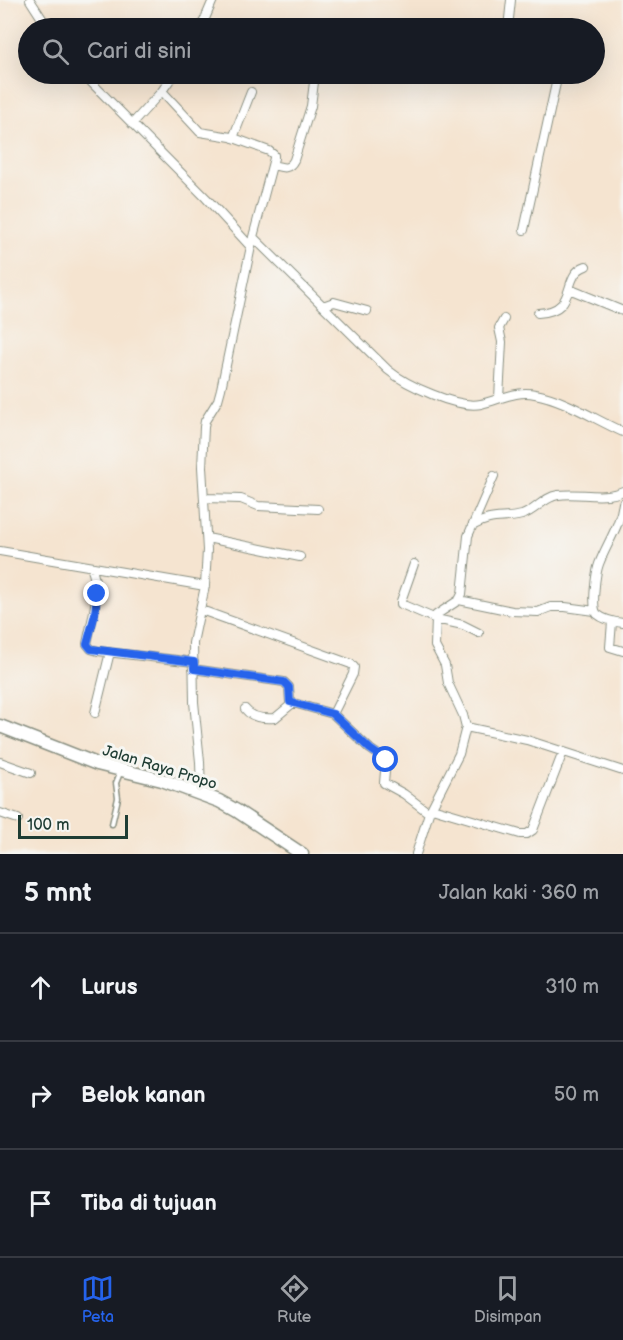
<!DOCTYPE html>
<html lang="id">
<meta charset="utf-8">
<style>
body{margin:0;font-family:"Balsamiq Sans",sans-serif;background:#242831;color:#f1f3f6}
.scale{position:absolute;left:18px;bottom:15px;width:110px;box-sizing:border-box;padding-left:6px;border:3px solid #1f3d34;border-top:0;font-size:16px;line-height:21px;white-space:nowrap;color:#1f3d34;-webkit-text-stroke:4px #f6f6f2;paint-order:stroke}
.stop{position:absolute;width:18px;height:18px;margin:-14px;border:4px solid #2563eb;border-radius:50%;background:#fff}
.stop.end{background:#2563eb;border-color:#fff;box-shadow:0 2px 6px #0008}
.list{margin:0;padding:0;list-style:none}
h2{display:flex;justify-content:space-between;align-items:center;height:78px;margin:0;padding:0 24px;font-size:26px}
h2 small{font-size:20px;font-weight:400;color:#9ea1a6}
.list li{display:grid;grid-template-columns:39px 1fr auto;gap:18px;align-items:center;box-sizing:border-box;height:108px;padding:0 24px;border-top:2px solid #363941}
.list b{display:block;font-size:22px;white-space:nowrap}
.list em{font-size:20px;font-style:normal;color:#9ea1a6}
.icon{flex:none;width:33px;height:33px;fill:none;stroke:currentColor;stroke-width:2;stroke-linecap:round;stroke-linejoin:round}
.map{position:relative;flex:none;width:623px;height:854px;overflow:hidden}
.search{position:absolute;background:#171b24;box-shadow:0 6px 24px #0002;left:18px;right:18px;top:18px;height:66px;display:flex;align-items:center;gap:15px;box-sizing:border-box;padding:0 21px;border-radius:33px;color:#9ea1a6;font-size:22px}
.sheet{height:402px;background:#171b24}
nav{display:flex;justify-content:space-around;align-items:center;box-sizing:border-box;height:84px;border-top:2px solid #363941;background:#171b24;font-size:16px;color:#9ea1a6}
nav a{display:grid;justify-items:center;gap:3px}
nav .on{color:#2563eb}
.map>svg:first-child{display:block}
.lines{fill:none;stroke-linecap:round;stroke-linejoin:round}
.service-casing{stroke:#8a9082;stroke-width:7}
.minor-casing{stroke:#8a9082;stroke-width:10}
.primary-casing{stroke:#8a9082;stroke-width:15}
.service{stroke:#fff;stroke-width:4}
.minor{stroke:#fff;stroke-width:8}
.primary{stroke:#fff;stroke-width:12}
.route{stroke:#2563eb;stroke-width:8}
.labels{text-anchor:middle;stroke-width:6;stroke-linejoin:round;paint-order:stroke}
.street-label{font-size:15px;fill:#1f3d34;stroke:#f6f6f2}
</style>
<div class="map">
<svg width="623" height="854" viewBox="0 0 623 854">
<rect width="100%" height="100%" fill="#f6f6f2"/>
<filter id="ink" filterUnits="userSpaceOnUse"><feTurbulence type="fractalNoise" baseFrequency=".0167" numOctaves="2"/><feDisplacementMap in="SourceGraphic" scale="12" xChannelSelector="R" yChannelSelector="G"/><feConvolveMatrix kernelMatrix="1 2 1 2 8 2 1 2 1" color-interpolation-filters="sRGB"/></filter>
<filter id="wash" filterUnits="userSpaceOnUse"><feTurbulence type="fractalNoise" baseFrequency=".008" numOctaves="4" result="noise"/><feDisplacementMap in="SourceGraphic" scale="24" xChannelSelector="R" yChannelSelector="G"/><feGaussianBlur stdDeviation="1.35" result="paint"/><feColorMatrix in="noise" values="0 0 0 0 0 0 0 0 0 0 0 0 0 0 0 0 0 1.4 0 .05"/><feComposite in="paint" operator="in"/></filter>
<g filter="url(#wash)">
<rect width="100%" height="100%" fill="#f5e4d0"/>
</g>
<g filter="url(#ink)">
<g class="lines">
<defs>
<path id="service" d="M112 824 118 798 116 783 120 773"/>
<path id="minor" d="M30 0 48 28
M204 23 227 28
M201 28 213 0
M508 28 511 0
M83 74 206 198 251 247
M174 74 162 91 200 132 231 137 269 151 274 155V158L253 237 221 389 218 400 205 421 204 427 202 467 207 550 205 586 193 643 194 702 200 762 201 793
M132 124 162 91
M233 138 251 92
M273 165C283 168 289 170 294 160L311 106 315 74
M524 230 558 74
M253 237 388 370C406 385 458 409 481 404 499 400 516 390 535 394 564 399 596 420 623 432
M569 289 623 311
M323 306 334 302 367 311
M538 313C580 311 560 275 586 266
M499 398 502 342 499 328 504 319
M205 498 241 499 258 506 318 509
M623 503C620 526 607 543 599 564 596 572 591 607 597 614 604 620 614 622 623 623
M472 526C493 514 501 520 522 515 535 511 544 497 558 495 580 492 603 500 623 491
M207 538 300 557
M0 551 205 586
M414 564 401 601V604L436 619 435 646 445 665 448 683 463 715 466 727 459 754 429 813 416 854
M91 567C102 594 92 617 87 644L91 649 98 651 194 662
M459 600 512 611 538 612 551 607H565L595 611
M201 610 351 664 354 667 353 674 333 714
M612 622 610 647 623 651
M479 633 463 625 436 619V615L459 600 462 594 468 536 494 476
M193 669 284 682 289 687 290 702 333 714 370 749 386 760 384 783 404 794 429 813
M245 709C252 718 264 719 275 718L293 703
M95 713 110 652
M466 727 527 740 623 771
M0 762 31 773
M432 808 520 834H527L533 830 563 752
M0 813 18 819"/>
<path id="primary" d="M0 726 97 764 162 780 219 801 237 811 302 854"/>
</defs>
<use href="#service" class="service-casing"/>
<use href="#minor" class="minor-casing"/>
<use href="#primary" class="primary-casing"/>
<use href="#service" class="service"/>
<use href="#minor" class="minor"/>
<use href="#primary" class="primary"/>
</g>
</g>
<g class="lines" filter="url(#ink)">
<path class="route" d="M97 594 95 614 87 644 91 649 194 662V669L284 682 289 687 290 702 333 714 370 749 386 760"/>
</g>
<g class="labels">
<g class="street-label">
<text transform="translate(160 767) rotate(17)" y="5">Jalan Raya Propo</text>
</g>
</g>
</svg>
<div class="scale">100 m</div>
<div class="stop" style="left:386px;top:760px"></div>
<div class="stop end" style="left:97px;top:594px"></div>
<div class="search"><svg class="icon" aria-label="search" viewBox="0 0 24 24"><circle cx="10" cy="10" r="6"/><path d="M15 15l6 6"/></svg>Cari di sini</div>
</div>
<section class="sheet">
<h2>5 mnt<small>Jalan kaki · 360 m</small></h2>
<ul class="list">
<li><svg class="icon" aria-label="ahead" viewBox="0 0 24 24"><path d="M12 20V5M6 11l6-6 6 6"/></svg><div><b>Lurus</b></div><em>310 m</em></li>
<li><svg class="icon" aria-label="right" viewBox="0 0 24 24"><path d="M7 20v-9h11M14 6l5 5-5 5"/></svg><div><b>Belok kanan</b></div><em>50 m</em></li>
<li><svg class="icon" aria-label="arrive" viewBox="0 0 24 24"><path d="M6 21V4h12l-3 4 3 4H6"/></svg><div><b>Tiba di tujuan</b></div></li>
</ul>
</section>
<nav>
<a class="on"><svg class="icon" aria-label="map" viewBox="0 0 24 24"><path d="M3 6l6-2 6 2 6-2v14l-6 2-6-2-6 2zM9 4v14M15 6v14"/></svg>Peta</a>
<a><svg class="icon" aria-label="directions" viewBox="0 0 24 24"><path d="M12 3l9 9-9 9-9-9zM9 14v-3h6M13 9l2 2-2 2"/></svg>Rute</a>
<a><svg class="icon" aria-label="saved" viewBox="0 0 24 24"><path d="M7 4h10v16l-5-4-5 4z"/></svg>Disimpan</a>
</nav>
